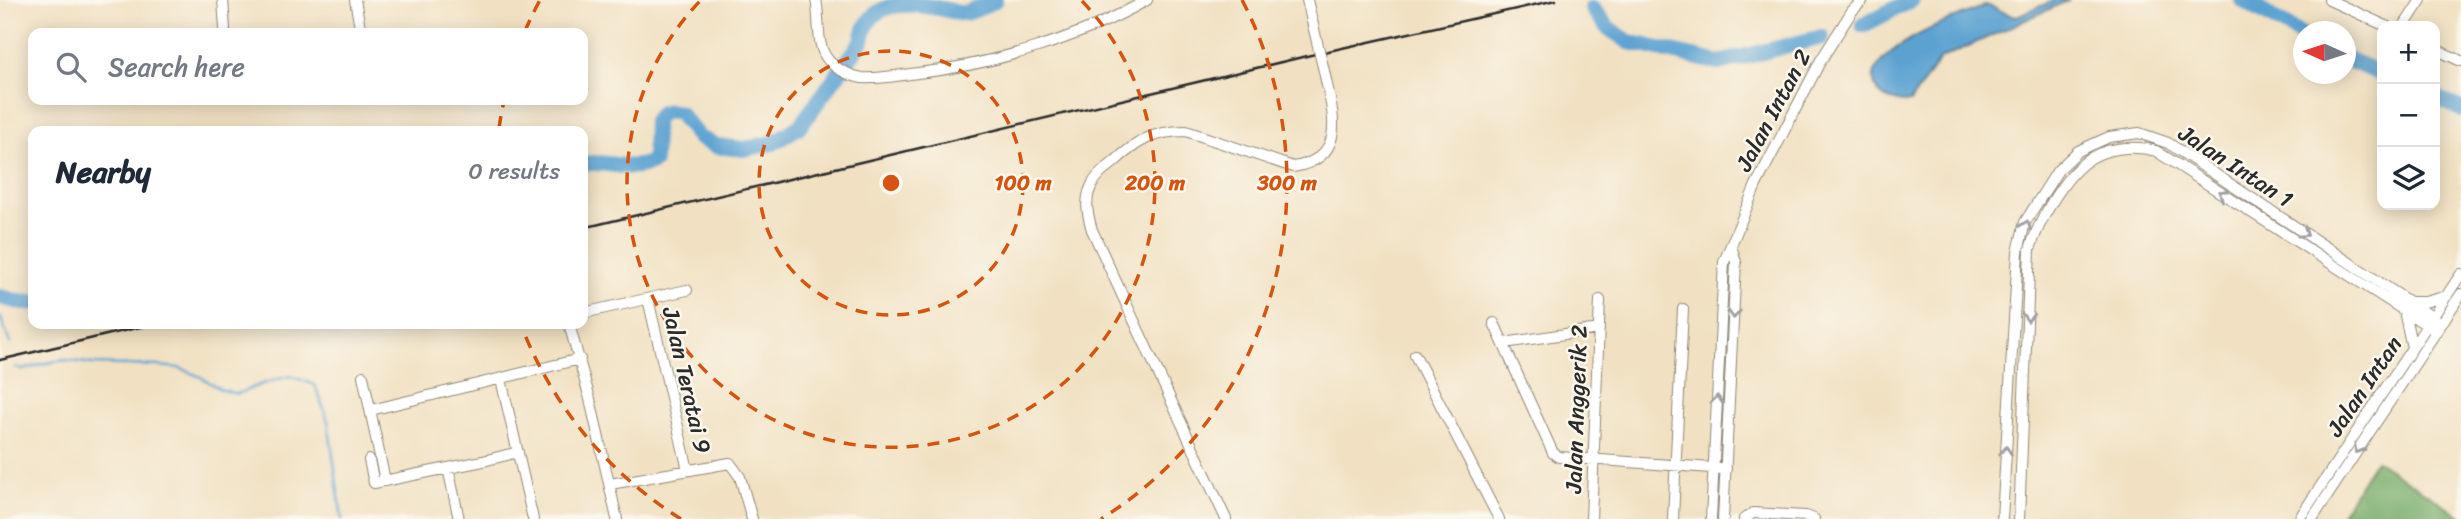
<!DOCTYPE html>
<meta charset="utf-8">
<style>
body{margin:0;font-family:Sriracha,sans-serif;background:#f6f6f7;color:#1f2937}
.controls{position:absolute;right:21px;top:21px;display:grid;overflow:hidden;border-radius:14px;box-shadow:0 4px 18px #0003}
.controls button{width:63px;height:63px;display:grid;place-items:center;padding:0;border:0;border-bottom:2px solid #e0e1e3;background:#fff;color:#1f2937;font:35px sans-serif}
.compass{position:absolute;left:2293px;top:21px;width:63px;height:63px;border-radius:50%;background:#fff;box-shadow:0 4px 18px #0003;rotate:273deg}
.list{margin:0;padding:0;list-style:none}
h2{display:flex;justify-content:space-between;align-items:center;height:91px;margin:0;padding:0 28px;font-size:30px}
h2 small{font-size:23px;font-weight:400;color:#747a83}
.icon{flex:none;width:38px;height:38px;fill:none;stroke:currentColor;stroke-width:2;stroke-linecap:round;stroke-linejoin:round}
.map{position:relative;flex:none;width:2461px;height:519px;overflow:hidden}
.search{position:absolute;background:#fff;box-shadow:0 4px 18px #0003;left:28px;top:28px;width:560px;height:77px;display:flex;align-items:center;gap:18px;box-sizing:border-box;padding:0 24px;border-radius:14px;color:#747a83;font-size:26px}
.panel{position:absolute;background:#fff;box-shadow:0 4px 18px #0003;left:28px;top:126px;width:560px;height:203px;border-radius:14px}
.map>svg:first-child{display:block}
.forest{fill:#75ab68;stroke:#506b4a;stroke-width:2}
.water{fill:#5ba2d1;stroke:#43667e;stroke-width:2}
.lines{fill:none;stroke-linecap:round;stroke-linejoin:round}
.stream{stroke:#5ba2d1;stroke-width:2.5}
.river{stroke:#5ba2d1;stroke-width:16}
.minor-casing{stroke:#8e8676;stroke-width:12}
.minor{stroke:#fff;stroke-width:10}
.rail{stroke:#2b2b2b;stroke-width:2.5}
.minor-bridge-casing{stroke:#8e8676;stroke-width:12;stroke-linecap:butt}
.minor-bridge{stroke:#fff;stroke-width:10}
.oneway{stroke:#a0a0a0}
.ring{fill:none;stroke:#d5540f;stroke-width:3.5;stroke-dasharray:12 9}
.labels{text-anchor:middle;stroke-width:5;stroke-linejoin:round;paint-order:stroke}
.street-label{font-size:23px;fill:#2b2b2b;stroke:#fbf7ec}
.centre{fill:#d5540f;stroke:#fbf7ec;stroke-width:3.5}
.ring-label{font-size:21px;text-anchor:middle;font-weight:bold;fill:#d5540f;stroke:#fbf7ec;stroke-width:5;stroke-linejoin:round;paint-order:stroke}
</style>
<div class="map">
<svg width="2461" height="519" viewBox="0 0 2461 519">
<rect width="100%" height="100%" fill="#fbf7ec"/>
<filter id="ink" filterUnits="userSpaceOnUse"><feTurbulence type="fractalNoise" baseFrequency=".0143" numOctaves="2"/><feDisplacementMap in="SourceGraphic" scale="14" xChannelSelector="R" yChannelSelector="G"/><feConvolveMatrix kernelMatrix="1 2 1 2 8 2 1 2 1" color-interpolation-filters="sRGB"/></filter>
<filter id="wash" filterUnits="userSpaceOnUse"><feTurbulence type="fractalNoise" baseFrequency=".00686" numOctaves="4" result="noise"/><feDisplacementMap in="SourceGraphic" scale="28" xChannelSelector="R" yChannelSelector="G"/><feGaussianBlur stdDeviation="1.57" result="paint"/><feColorMatrix in="noise" values="0 0 0 0 0 0 0 0 0 0 0 0 0 0 0 0 0 1.4 0 .05"/><feComposite in="paint" operator="in"/></filter>
<g filter="url(#wash)">
<rect width="100%" height="100%" fill="#f1e1c2"/>
<path class="forest" d="M2376 460 2461 516V519H2338Z"/>
<path class="water" d="M2055 0H2069L1940 59 1910 102C1897 102 1883 101 1876 88 1857 51 1963 15 1987 5L2015 17Z"/>
<g class="lines">
<path class="stream" d="M0 316 10 343
M16 367 23 370 46 363 65 360 93 364 160 366 179 368 201 377 220 389 237 394 262 384 290 376 315 385 328 421 342 519"/>
<path class="river" d="M2242 0 2304 36
M1592 8 1607 27 1629 42 1719 63 1822 37
M1863 25 1912 0
M2346 59 2382 74
M2435 97 2461 109
M583 164C608 159 631 174 654 161L655 121 661 113 669 111 679 113 699 138 716 146 744 149 773 143 800 126 862 41C868 0 905 1 943 9 949 10 958 14 965 13 974 12 987 4 995 0
M0 297 24 303 33 302"/>
</g>
</g>
<g filter="url(#ink)">
<g class="lines">
<defs>
<path id="minor" d="M223 0 225 29
M355 0 361 33
M816 0C820 17 816 43 826 57 833 68 850 76 862 78 878 79 895 76 910 74 989 66 1079 39 1147 0
M1307 0 1312 21
M2329 0 2386 26
M2404 26 2421 0
M2435 49 2461 61
M648 299 688 470
M2409 302H2425L2447 296
M2404 311 2412 348
M583 313 687 290
M1494 323 1553 453 1559 457 1726 469
M569 324 590 399 617 519
M1504 343 1599 329
M1415 355 1499 519
M363 376 385 481
M501 379 533 519
M371 410 580 359
M369 460 374 483 483 461 518 452
M448 468 459 519
M610 484 730 463 740 477 752 519
M1226 519 1092 230C1088 216 1084 202 1091 187 1095 177 1104 170 1113 163 1137 141 1153 131 1186 131L1293 167C1350 158 1332 111 1324 71
M1591 519 1600 300
M1673 519 1683 309
M1711 519 1724 262 1756 185 1821 60 1852 11 1863 0
M1723 519 1736 262 1731 246
M1744 519 1753 513 1806 516 1814 519
M2002 519 2018 252 2025 222 2058 170 2078 151 2109 137 2139 133 2168 143 2441 323
M2019 519 2030 249C2038 223 2062 180 2084 163 2102 147 2135 145 2156 151L2436 331
M2299 519 2461 274
M2312 519 2461 294"/>
</defs>
<use href="#minor" class="minor-casing"/>
<use href="#minor" class="minor"/>
<path class="rail" d="M583 228 1311 55 1556 0
M0 360 153 324"/>
<defs>
<path id="minor-bridge" d="M1312 21 1324 71"/>
</defs>
<use href="#minor-bridge" class="minor-bridge-casing"/>
<use href="#minor-bridge" class="minor-bridge"/>
</g>
<defs><path id="oneway-chevron" d="M-2-3.5L2.5 0L-2 3.5" fill="none" stroke-width="1.6" stroke-linecap="round" stroke-linejoin="round" transform="scale(1.75)"/></defs>
<g class="oneway">
<use href="#oneway-chevron" transform="translate(2223 194) rotate(-147)"/>
<use href="#oneway-chevron" transform="translate(2026 225) rotate(-70)"/>
<use href="#oneway-chevron" transform="translate(2304 233) rotate(34)"/>
<use href="#oneway-chevron" transform="translate(1734 314) rotate(93)"/>
<use href="#oneway-chevron" transform="translate(2028 317) rotate(92)"/>
<use href="#oneway-chevron" transform="translate(1717 400) rotate(-87)"/>
<use href="#oneway-chevron" transform="translate(2358 449) rotate(123)"/>
<use href="#oneway-chevron" transform="translate(2006 451) rotate(-86)"/>
</g>
</g>
<g class="ring">
<circle cx="891" cy="183" r="132"/>
<path d="M1082 1A264 264 0 1 1 700 1"/>
<path d="M681 519A396 396 0 0 1 521 325M499 128A396 396 0 0 1 504 101M525 31A396 396 0 0 1 540 0M1242 0A396 396 0 0 1 1101 519"/>
</g>
<g class="labels">
<g class="street-label">
<text transform="translate(1773 110) rotate(-62)" y="8">Jalan Intan 2</text>
<text transform="translate(2236 166) rotate(33)" y="8">Jalan Intan 1</text>
<text transform="translate(687 380) rotate(77)" y="8">Jalan Teratai 9</text>
<text transform="translate(2364 386) rotate(-56)" y="8">Jalan Intan</text>
<text transform="translate(1576 409) rotate(-88)" y="8">Jalan Anggerik 2</text>
</g>
</g>
<circle cx="891" cy="183" r="10" class="centre"/>
<g class="ring-label">
<text x="1023" y="190">100 m</text>
<text x="1155" y="190">200 m</text>
<text x="1287" y="190">300 m</text>
</g>
</svg>
<div class="controls">
<button>+</button>
<button>−</button>
<button><svg class="icon" aria-label="layers" viewBox="0 0 24 24"><path d="M12 4l9 5-9 5-9-5zM3 14l9 5 9-5"/></svg></button>
</div>
<svg class="compass" viewBox="-18 -18 36 36"><path d="M0-13l5 13h-10z" fill="#e53935"/><path d="M0 13l5-13h-10z" fill="#747a83"/></svg>
<div class="search"><svg class="icon" aria-label="search" viewBox="0 0 24 24"><circle cx="10" cy="10" r="6"/><path d="M15 15l6 6"/></svg>Search here</div>
<section class="panel">
<h2>Nearby<small>0 results</small></h2>
<ul class="list">
</ul>
</section>
</div>
